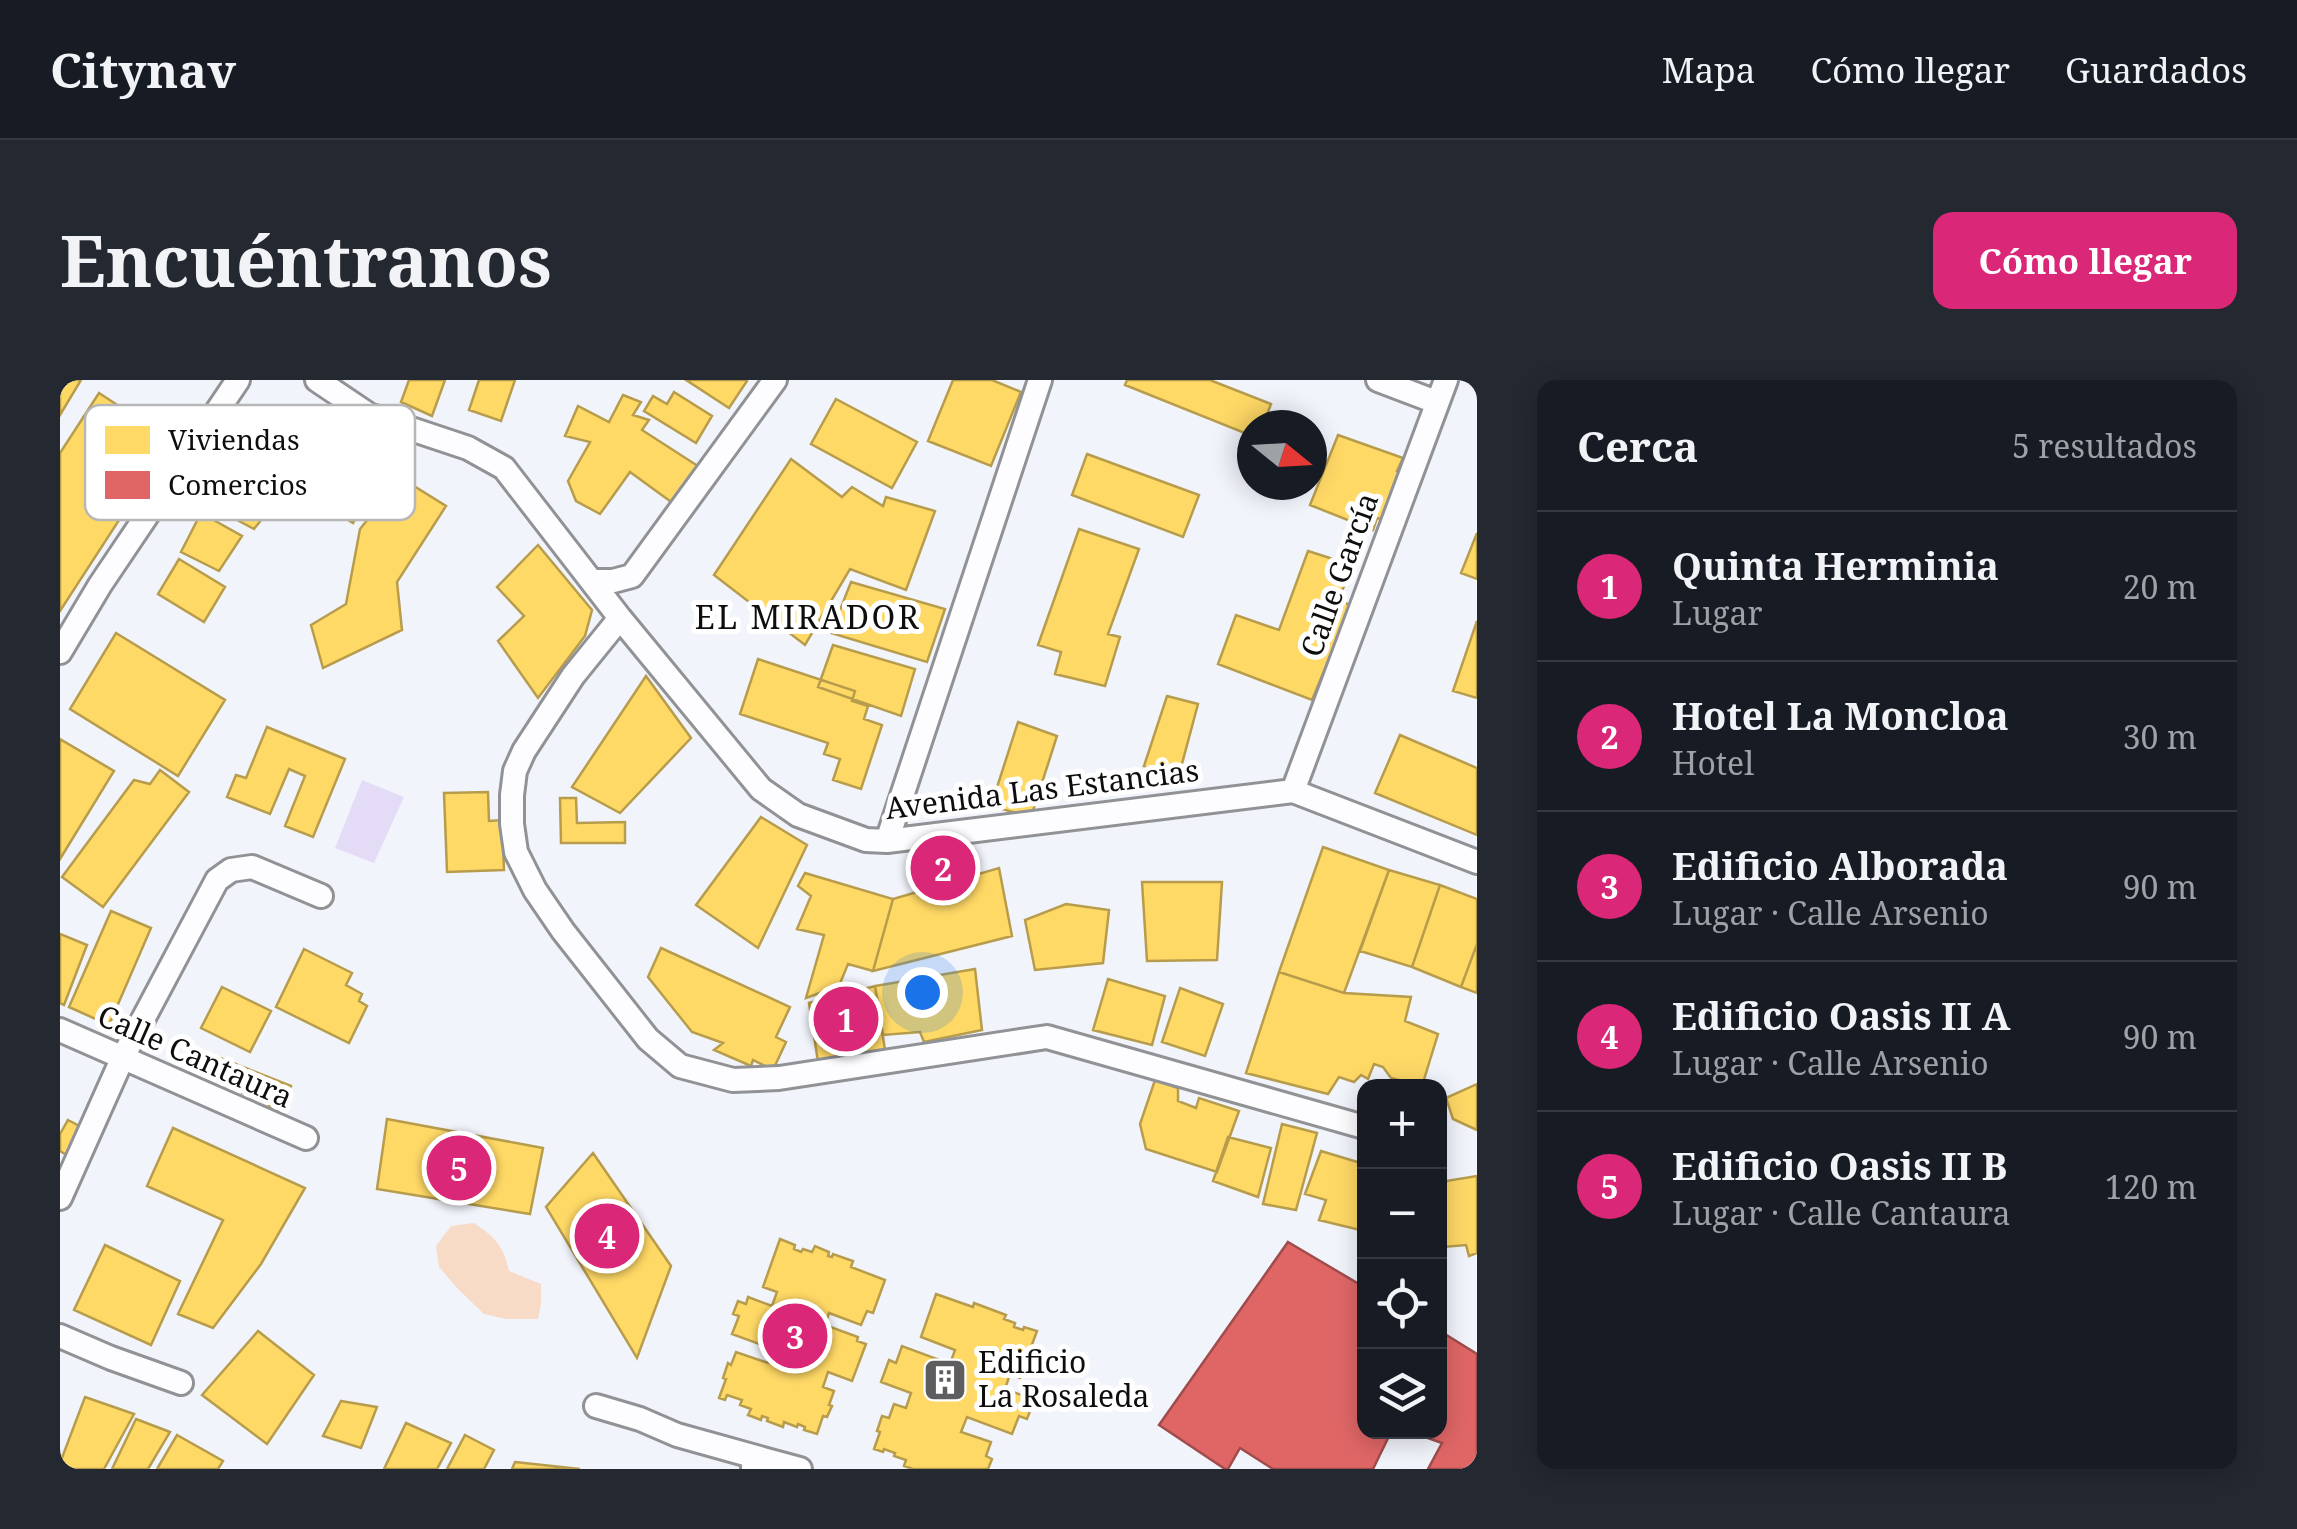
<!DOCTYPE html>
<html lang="es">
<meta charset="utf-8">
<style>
body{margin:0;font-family:"Noto Serif",serif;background:#242831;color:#f1f3f6}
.controls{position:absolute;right:30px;bottom:30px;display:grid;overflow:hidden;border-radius:20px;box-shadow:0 5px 25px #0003}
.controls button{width:90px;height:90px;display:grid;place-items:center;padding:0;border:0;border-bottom:2px solid #363941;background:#171b24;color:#f1f3f6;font:50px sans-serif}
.compass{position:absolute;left:1177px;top:30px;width:90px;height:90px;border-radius:50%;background:#171b24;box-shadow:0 5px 25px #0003;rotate:108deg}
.you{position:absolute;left:862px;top:612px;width:35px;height:35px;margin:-25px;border:8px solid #fff;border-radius:50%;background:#1a73e8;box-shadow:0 0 0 15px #1a73e833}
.badge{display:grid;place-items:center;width:65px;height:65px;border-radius:50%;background:#db2777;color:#fff;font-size:32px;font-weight:700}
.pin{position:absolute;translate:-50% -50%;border:5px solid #fff;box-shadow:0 2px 10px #0006}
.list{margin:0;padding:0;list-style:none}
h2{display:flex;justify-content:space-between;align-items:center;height:130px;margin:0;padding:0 40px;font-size:42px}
h2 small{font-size:32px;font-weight:400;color:#9ea1a6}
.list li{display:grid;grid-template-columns:65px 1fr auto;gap:30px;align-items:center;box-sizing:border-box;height:150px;padding:0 40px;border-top:2px solid #363941}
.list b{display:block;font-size:38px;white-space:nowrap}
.list p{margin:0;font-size:32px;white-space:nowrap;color:#9ea1a6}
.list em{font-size:32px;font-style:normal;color:#9ea1a6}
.icon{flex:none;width:55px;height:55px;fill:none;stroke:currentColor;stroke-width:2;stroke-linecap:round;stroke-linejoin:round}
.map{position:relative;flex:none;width:1417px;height:1089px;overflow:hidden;border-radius:20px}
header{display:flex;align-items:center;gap:60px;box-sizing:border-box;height:140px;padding:0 50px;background:#171b24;border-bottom:2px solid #363941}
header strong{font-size:48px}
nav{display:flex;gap:55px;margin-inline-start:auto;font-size:35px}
.intro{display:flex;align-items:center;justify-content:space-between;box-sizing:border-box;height:240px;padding:0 60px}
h1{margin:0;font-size:70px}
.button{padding:25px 45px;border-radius:20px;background:#db2777;color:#fff;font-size:35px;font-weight:700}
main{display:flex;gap:60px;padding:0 60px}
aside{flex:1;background:#171b24;border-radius:20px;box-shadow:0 5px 25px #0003}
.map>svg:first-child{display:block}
.pitch{fill:#e4dcf6}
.water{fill:#f7dbc7}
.homes{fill:#ffd966;stroke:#b79c4c;stroke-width:2.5}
.shops{fill:#e06666;stroke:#a14c4c;stroke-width:2.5}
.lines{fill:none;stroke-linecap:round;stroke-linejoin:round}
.minor-casing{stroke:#919295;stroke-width:28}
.minor{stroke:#fdfdff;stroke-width:22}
.labels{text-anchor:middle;stroke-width:10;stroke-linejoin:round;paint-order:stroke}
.street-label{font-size:30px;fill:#0e0e0e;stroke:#fff}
.poi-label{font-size:30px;fill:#0e0e0e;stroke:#fff;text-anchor:start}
.neighbourhood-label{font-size:32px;letter-spacing:2.5px;fill:#0e0e0e;stroke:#fff}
.key{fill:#fff;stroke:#b7b7b7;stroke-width:2.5}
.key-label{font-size:28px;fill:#0e0e0e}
</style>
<header>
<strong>Citynav</strong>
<nav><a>Mapa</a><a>Cómo llegar</a><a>Guardados</a></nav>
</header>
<div class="intro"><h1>Encuéntranos</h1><a class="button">Cómo llegar</a></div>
<main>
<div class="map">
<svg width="1417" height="1089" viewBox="0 0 1417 1089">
<rect width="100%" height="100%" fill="#f2f4fc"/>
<path class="pitch" d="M302 400 344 417 314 483 275 468Z"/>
<path class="water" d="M414 843C436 858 443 865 449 891L481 904V924L478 939H446L424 934 398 909 379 887 376 866 391 846Z"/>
<path class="homes" d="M0 0H21L0 35Z
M349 0H385L372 36 341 22Z
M419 0H455L441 41 409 30Z
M626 0H686L687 1 669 28Z
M893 0H932L961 12 931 86 868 61Z
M1067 0H1150L1211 24 1203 45H1192V56L1065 5Z
M614 12 652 36 636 63 584 31 593 16 607 24Z
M39 13 111 60 0 231V73Z
M563 15 581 22 573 35 589 40 582 50 641 88 614 124 570 92 540 134 516 121 508 101 530 62 505 56 518 26 549 42Z
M776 19 857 62 832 108 751 64Z
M1278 55 1343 78 1337 91 1342 94 1325 140 1317 138 1313 150 1250 125Z
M193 59 240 91 194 149 147 124Z
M292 60 329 82 293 143 256 120Z
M1027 74 1139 115 1123 157 1012 115Z
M731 79 782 117 792 107 823 126 826 117 875 131 846 210 790 189 745 265 654 195Z
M341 98 386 126 337 202 342 250 263 288 251 245 286 224 300 149Z
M141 133 182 156 159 191 121 172Z
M1019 149 1079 169 1048 254 1060 257 1045 306 995 294 1001 272 978 265Z
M1417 153V199L1401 193Z
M478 165 532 230 525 256 478 318 438 261 464 236 437 207Z
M1248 171 1292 185 1279 219 1291 226 1252 320 1158 284 1176 235 1219 250Z
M119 179 165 207 144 242 98 214Z
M791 202 885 229 867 282 771 253Z
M1417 241V318L1393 311Z
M56 253 165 320 118 396 10 329Z
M773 265 855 289 841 336 758 307Z
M698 279 795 311 792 321 808 326 804 339 822 345 801 409 773 400 780 379 764 374 768 363 680 334Z
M586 296 631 358 560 433 512 407Z
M1107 316 1138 324 1119 395 1084 386Z
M958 342 997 356 971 437 931 426Z
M207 347 285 379 253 457 225 446 245 396 229 389 210 434 167 417 176 395 186 398Z
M1340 355 1417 388V455L1315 413Z
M0 359 54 391 0 479Z
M100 390 129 412 43 527 2 497 74 400 90 404Z
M428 412 429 441 442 440 444 490 387 492 384 413Z
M500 418H516L517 443 565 442V463H501Z
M701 437 747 465 698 568 636 525Z
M1263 467 1329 490 1284 613 1219 592Z
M939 488 952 556 813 591 833 519Z
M1329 490 1380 505 1352 587 1300 571Z
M745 493 833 519 813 591 788 584 779 606 746 618 764 555 737 549 751 516 738 506Z
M1082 502H1162L1157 580 1087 581Z
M1380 505 1417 519V564L1401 607 1352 587Z
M1006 524 1049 530 1043 583 975 590 965 540Z
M51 531 91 548 49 645 9 627Z
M0 554 27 565 4 625 0 623Z
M1417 564V613L1401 607Z
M601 568 730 627 716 657 726 662 713 690 693 680 691 686 654 670 663 663 632 652 588 597Z
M244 569 292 593 286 605 302 614 299 621 307 626 289 663 216 627Z
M915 589 922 650 864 662 860 652 823 655 815 606Z
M1219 592 1284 613 1351 617 1345 641 1378 654 1362 706 1331 698 1323 687 1314 684 1308 699 1301 695 1294 702 1279 697 1268 714 1186 693Z
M1048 599 1105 616 1092 665 1033 650Z
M815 606 825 670 758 682 749 623Z
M162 607 211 631 190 672 141 648Z
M1120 608 1163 624 1145 676 1102 662Z
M150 674 231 706 219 730 140 693Z
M1095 700 1118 708V721L1136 728 1139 718 1179 731 1157 792 1086 769 1080 744Z
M1417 704V750L1393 739 1386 718Z
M327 739 483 768 470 834 317 809Z
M8 740 25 749 10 777 0 771V754Z
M1222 744 1257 753 1236 830 1203 824Z
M113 748 245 808 201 884 153 948 118 934 163 840 87 806Z
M1168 757 1211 768 1198 817 1153 801Z
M1261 771 1304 784V851L1259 840 1266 820 1245 814Z
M533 773 611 886 577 978 486 827Z
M1417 796V873L1409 876 1406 865 1383 867 1380 848V802Z
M720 859 735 865 734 869 741 872 743 869 752 872 755 866 769 872 768 876 772 877 773 874 793 881 791 887 825 900 813 933 807 931 801 945 769 933 765 945 798 957 797 961 806 964 792 1001 768 992 763 1007 774 1011 769 1025 772 1026 767 1037 763 1036 757 1054 744 1050 745 1047 738 1044 737 1047 724 1042 723 1047 707 1041 708 1038 702 1036 701 1040 688 1035 691 1029 680 1025 682 1020 667 1015 665 1020 659 1018 666 999 663 998 668 983 671 985 676 972 708 983 713 969 672 954 679 936 673 934 678 921 686 924 688 917 712 926 717 912 703 907Z
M45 865 120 901 91 965 14 930Z
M876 914 913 927 914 923 946 935 944 939 955 943 954 947 963 950 964 947 977 951 970 970 973 971 968 984 966 983 960 998 950 994 945 1009 967 1017 965 1023 972 1026 967 1039 959 1036 952 1054 907 1037 901 1052 931 1062 926 1076 932 1079 928 1089H853L844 1086 846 1080 834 1076 835 1073 824 1069 823 1072 814 1069 820 1052 817 1051 822 1036 829 1038 834 1024 846 1028 851 1013 821 1002 829 980 836 983 842 966 890 984 895 970 861 957Z
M198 951 254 995 207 1064 142 1015Z
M25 1017 74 1034 44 1089H0V1083Z
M281 1021 317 1027 301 1068 263 1056Z
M76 1039 110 1052 88 1089H52Z
M346 1043 391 1063 377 1089H324Z
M117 1055 163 1081 158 1089H97Z
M405 1055 434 1070 424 1089H387Z
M455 1082 520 1089H452Z"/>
<path class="shops" d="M1228 862 1304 907V1052H1331L1313 1089H1213L1180 1068 1168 1089H1165L1099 1045Z
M1380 951 1417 974V1089H1368L1382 1063 1351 1052H1380Z"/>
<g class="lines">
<defs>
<path id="minor" d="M257 0 309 35 408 68 444 88 560 238 701 409 738 435 806 460 827 461 1233 411 1417 482
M1318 0 1376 22
M532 201H553L572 196 715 0
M560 238 513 296 464 371 455 391 452 415V444L456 472 475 510 503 551 588 659 620 686 673 700 719 698 987 657 1304 747
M0 272 40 205 178 0
M1233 411 1386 0
M827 461 980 0
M0 650 246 758
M0 818 63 677 157 500 171 490 192 487 261 516
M0 956 51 978 121 1003
M536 1026 580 1039 617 1055 703 1079
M693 1087 703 1079 740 1089"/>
</defs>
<use href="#minor" class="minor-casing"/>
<use href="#minor" class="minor"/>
</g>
<defs>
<symbol id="building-square" viewBox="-11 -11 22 22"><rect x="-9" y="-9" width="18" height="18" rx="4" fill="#5e5e61" stroke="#fff"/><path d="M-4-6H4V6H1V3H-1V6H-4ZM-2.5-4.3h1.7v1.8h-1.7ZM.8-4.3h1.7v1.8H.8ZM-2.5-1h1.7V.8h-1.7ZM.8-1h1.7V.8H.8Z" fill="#fff"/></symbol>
</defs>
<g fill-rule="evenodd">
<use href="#building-square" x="860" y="975" width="50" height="50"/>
</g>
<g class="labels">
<g class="street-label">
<text transform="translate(1280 195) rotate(-70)" y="10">Calle García</text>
<text transform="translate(982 410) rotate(-7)" y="10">Avenida Las Estancias</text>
<text transform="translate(135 677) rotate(24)" y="10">Calle Cantaura</text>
</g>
<g class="poi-label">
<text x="918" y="993">Edificio<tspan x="918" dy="34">La Rosaleda</tspan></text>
</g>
<g class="neighbourhood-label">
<text x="748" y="249">EL MIRADOR</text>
</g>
</g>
<rect x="25" y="25" width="330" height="115" rx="15" class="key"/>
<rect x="45" y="46" width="45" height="28" fill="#ffd966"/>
<rect x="45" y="91" width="45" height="28" fill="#e06666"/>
<g class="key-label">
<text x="108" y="70">Viviendas</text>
<text x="108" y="115">Comercios</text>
</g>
</svg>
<div class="controls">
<button>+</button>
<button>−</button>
<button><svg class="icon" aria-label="locate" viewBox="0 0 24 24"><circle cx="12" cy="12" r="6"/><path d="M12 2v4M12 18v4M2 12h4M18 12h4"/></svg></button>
<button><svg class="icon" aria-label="layers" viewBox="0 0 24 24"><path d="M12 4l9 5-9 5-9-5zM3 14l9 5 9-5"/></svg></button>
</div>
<svg class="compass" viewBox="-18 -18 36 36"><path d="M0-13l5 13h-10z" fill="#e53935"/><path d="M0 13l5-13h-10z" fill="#9ea1a6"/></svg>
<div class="you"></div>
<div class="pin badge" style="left:786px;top:639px">1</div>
<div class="pin badge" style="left:883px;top:488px">2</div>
<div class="pin badge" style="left:735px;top:956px">3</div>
<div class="pin badge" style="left:547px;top:856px">4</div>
<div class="pin badge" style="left:399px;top:788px">5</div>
</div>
<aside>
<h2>Cerca<small>5 resultados</small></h2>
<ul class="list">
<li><span class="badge">1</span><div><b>Quinta Herminia</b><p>Lugar</p></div><em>20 m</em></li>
<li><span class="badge">2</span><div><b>Hotel La Moncloa</b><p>Hotel</p></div><em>30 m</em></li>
<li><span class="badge">3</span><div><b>Edificio Alborada</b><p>Lugar · Calle Arsenio</p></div><em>90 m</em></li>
<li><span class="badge">4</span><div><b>Edificio Oasis II A</b><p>Lugar · Calle Arsenio</p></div><em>90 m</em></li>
<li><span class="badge">5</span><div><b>Edificio Oasis II B</b><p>Lugar · Calle Cantaura</p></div><em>120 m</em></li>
</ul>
</aside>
</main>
